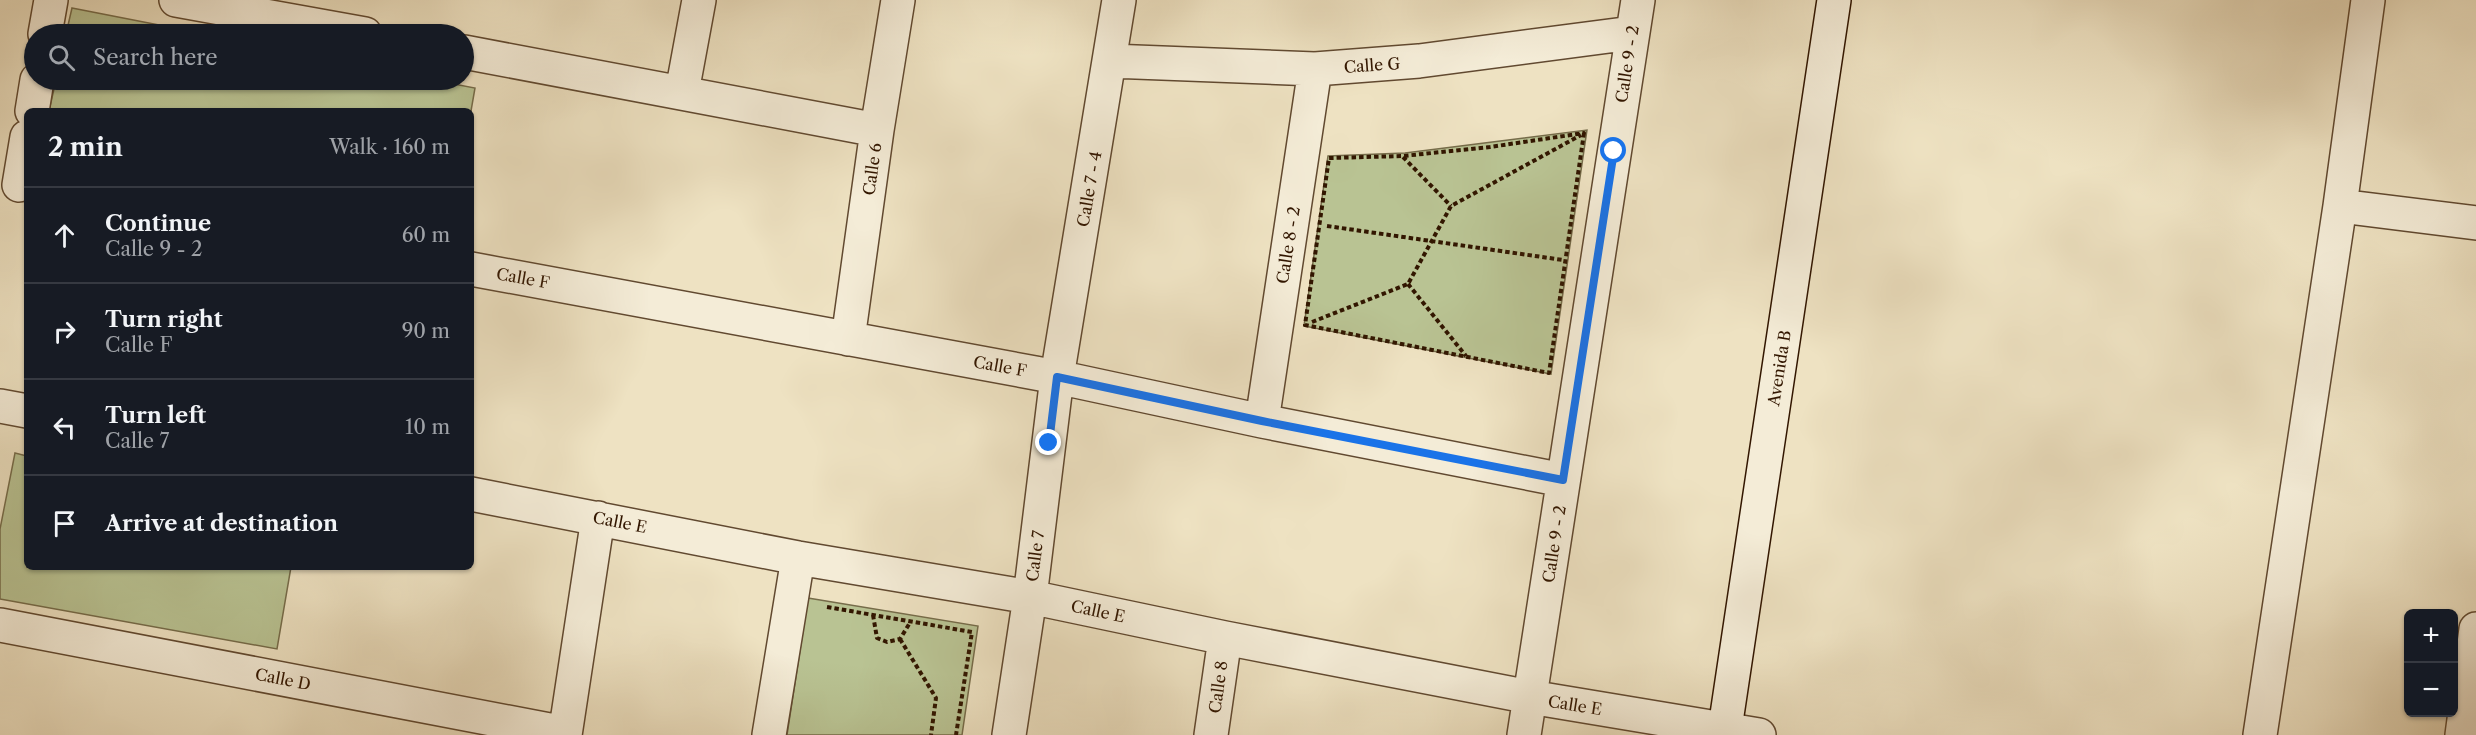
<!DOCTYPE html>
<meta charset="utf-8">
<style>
body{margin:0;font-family:"Libre Caslon Text",serif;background:#20242c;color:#f1f3f6}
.controls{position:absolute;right:18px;bottom:18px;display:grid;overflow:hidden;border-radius:9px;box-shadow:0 2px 4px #0004}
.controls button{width:54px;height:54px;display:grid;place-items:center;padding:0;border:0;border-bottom:2px solid #363941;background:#171b24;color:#f1f3f6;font:30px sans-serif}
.stop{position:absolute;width:18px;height:18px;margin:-14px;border:4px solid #1a73e8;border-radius:50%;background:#fff}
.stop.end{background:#1a73e8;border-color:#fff;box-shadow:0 2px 6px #0008}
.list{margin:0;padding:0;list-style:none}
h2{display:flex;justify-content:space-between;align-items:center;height:78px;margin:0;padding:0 24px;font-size:26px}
h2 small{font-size:20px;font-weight:400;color:#9ea1a6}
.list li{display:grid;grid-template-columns:39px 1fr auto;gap:18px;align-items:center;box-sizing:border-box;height:96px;padding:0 24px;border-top:2px solid #363941}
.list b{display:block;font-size:22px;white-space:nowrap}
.list p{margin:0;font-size:20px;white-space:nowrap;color:#9ea1a6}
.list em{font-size:20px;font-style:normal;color:#9ea1a6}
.icon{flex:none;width:33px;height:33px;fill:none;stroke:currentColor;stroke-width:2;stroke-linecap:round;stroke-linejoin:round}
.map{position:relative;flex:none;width:2476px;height:735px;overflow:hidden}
.search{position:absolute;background:#171b24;box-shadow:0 2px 4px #0004;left:24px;top:24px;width:450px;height:66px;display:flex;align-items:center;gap:15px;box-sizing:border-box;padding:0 21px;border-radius:33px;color:#9ea1a6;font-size:22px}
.panel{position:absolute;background:#171b24;box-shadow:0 2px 4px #0004;left:24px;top:108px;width:450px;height:462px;border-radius:9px}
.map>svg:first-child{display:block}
.green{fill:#b9c393;stroke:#766c4a;stroke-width:1.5}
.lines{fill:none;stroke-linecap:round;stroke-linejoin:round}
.street-casing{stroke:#614930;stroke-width:36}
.secondary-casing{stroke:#321600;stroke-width:36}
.path{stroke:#321600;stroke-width:4;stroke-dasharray:4.5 3;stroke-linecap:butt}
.street{stroke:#f4ecd7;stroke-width:33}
.secondary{stroke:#f4ecd7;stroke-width:33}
.route{stroke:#1a73e8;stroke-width:8}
.labels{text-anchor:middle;stroke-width:4.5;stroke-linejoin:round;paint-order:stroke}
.street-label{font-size:16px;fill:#321600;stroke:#f4ecd7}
</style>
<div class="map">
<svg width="2476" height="735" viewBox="0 0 2476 735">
<rect width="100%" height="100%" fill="#eee2c2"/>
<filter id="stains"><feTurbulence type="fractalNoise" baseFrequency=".00333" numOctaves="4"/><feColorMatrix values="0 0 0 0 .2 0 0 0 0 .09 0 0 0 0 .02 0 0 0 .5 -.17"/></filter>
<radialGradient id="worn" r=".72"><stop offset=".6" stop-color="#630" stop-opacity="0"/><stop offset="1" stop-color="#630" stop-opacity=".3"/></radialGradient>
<path class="green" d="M72 8 205 34H66Z
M56 80H433L475 88 471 111H49Z
M1587 130 1551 374 1304 326 1328 156 1405 153Z
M15 453 27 456V567H291L277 649 0 599V529Z
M808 598 978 626 962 735H787Z"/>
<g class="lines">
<defs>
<path id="street" d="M176 0 365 34
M45 34 51 0
M464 52 877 130
M1110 61 1315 69 1419 61 1632 33
M682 92 699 0
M32 111 37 80
M19 185 27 137
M2340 206 2476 223
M471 269 1057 377 1262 421 1563 480
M848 339 877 130 898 0
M0 406 27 411
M1262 421 1315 69
M471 494 798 558 1030 597 1225 638 1530 697 1759 735
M0 625 565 733
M565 735 598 518
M769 735 798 558
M1009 735 1030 597 1057 377 1119 0
M1211 735 1225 638
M1524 735 1638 0
M2260 735 2340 206 2368 0
M2462 735 2476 629"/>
<path id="secondary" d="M1724 735 1834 0"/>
</defs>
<use href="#street" class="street-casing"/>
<use href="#secondary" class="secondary-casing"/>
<path class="path" d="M1584 133 1549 373 1305 325 1329 158 1403 156 1490 147Z
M1403 157 1451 206
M1327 226 1563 260
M1408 284 1466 356
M1312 322 1408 284 1451 206 1581 135
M827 607 972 632 956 735
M873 615 877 638 887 642 900 639 911 621
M900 639 936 698 931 735"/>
<use href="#street" class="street"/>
<use href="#secondary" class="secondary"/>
</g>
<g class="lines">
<path class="route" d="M1049 443 1057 377 1262 421 1563 480 1614 151"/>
</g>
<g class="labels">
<g class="street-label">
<text transform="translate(1627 64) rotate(-81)" y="6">Calle 9 - 2</text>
<text transform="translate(1372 65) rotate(-4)" y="6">Calle G</text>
<text transform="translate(872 169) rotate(-82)" y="6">Calle 6</text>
<text transform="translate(1089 189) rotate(-80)" y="6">Calle 7 - 4</text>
<text transform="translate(1288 245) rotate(-81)" y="6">Calle 8 - 2</text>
<text transform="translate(523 278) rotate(10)" y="6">Calle F</text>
<text transform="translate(1000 366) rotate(10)" y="6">Calle F</text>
<text transform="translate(1779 368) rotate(-81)" y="6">Avenida B</text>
<text transform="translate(620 522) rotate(11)" y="6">Calle E</text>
<text transform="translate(1554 544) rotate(-81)" y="6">Calle 9 - 2</text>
<text transform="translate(1035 556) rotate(-83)" y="6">Calle 7</text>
<text transform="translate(1098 611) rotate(12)" y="6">Calle E</text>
<text transform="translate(283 679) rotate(11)" y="6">Calle D</text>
<text transform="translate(1218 687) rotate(-82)" y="6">Calle 8</text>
<text transform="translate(1575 705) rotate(9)" y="6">Calle E</text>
</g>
</g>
<rect width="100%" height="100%" filter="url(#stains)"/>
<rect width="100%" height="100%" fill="url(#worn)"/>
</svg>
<div class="controls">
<button>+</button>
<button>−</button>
</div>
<div class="stop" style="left:1614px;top:151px"></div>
<div class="stop end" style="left:1049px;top:443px"></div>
<div class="search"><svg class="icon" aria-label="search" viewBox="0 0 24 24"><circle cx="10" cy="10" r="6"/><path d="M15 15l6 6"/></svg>Search here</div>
<section class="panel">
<h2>2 min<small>Walk · 160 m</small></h2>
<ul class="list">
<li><svg class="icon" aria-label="ahead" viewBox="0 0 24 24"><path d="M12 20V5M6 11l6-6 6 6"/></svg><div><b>Continue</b><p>Calle 9 - 2</p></div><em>60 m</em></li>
<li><svg class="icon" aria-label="right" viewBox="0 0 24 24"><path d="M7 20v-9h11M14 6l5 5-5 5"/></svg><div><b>Turn right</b><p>Calle F</p></div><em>90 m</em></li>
<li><svg class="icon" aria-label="left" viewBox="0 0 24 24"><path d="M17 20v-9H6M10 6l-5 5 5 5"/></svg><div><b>Turn left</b><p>Calle 7</p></div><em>10 m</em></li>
<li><svg class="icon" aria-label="arrive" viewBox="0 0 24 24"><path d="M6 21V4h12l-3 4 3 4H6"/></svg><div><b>Arrive at destination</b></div></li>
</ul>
</section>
</div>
